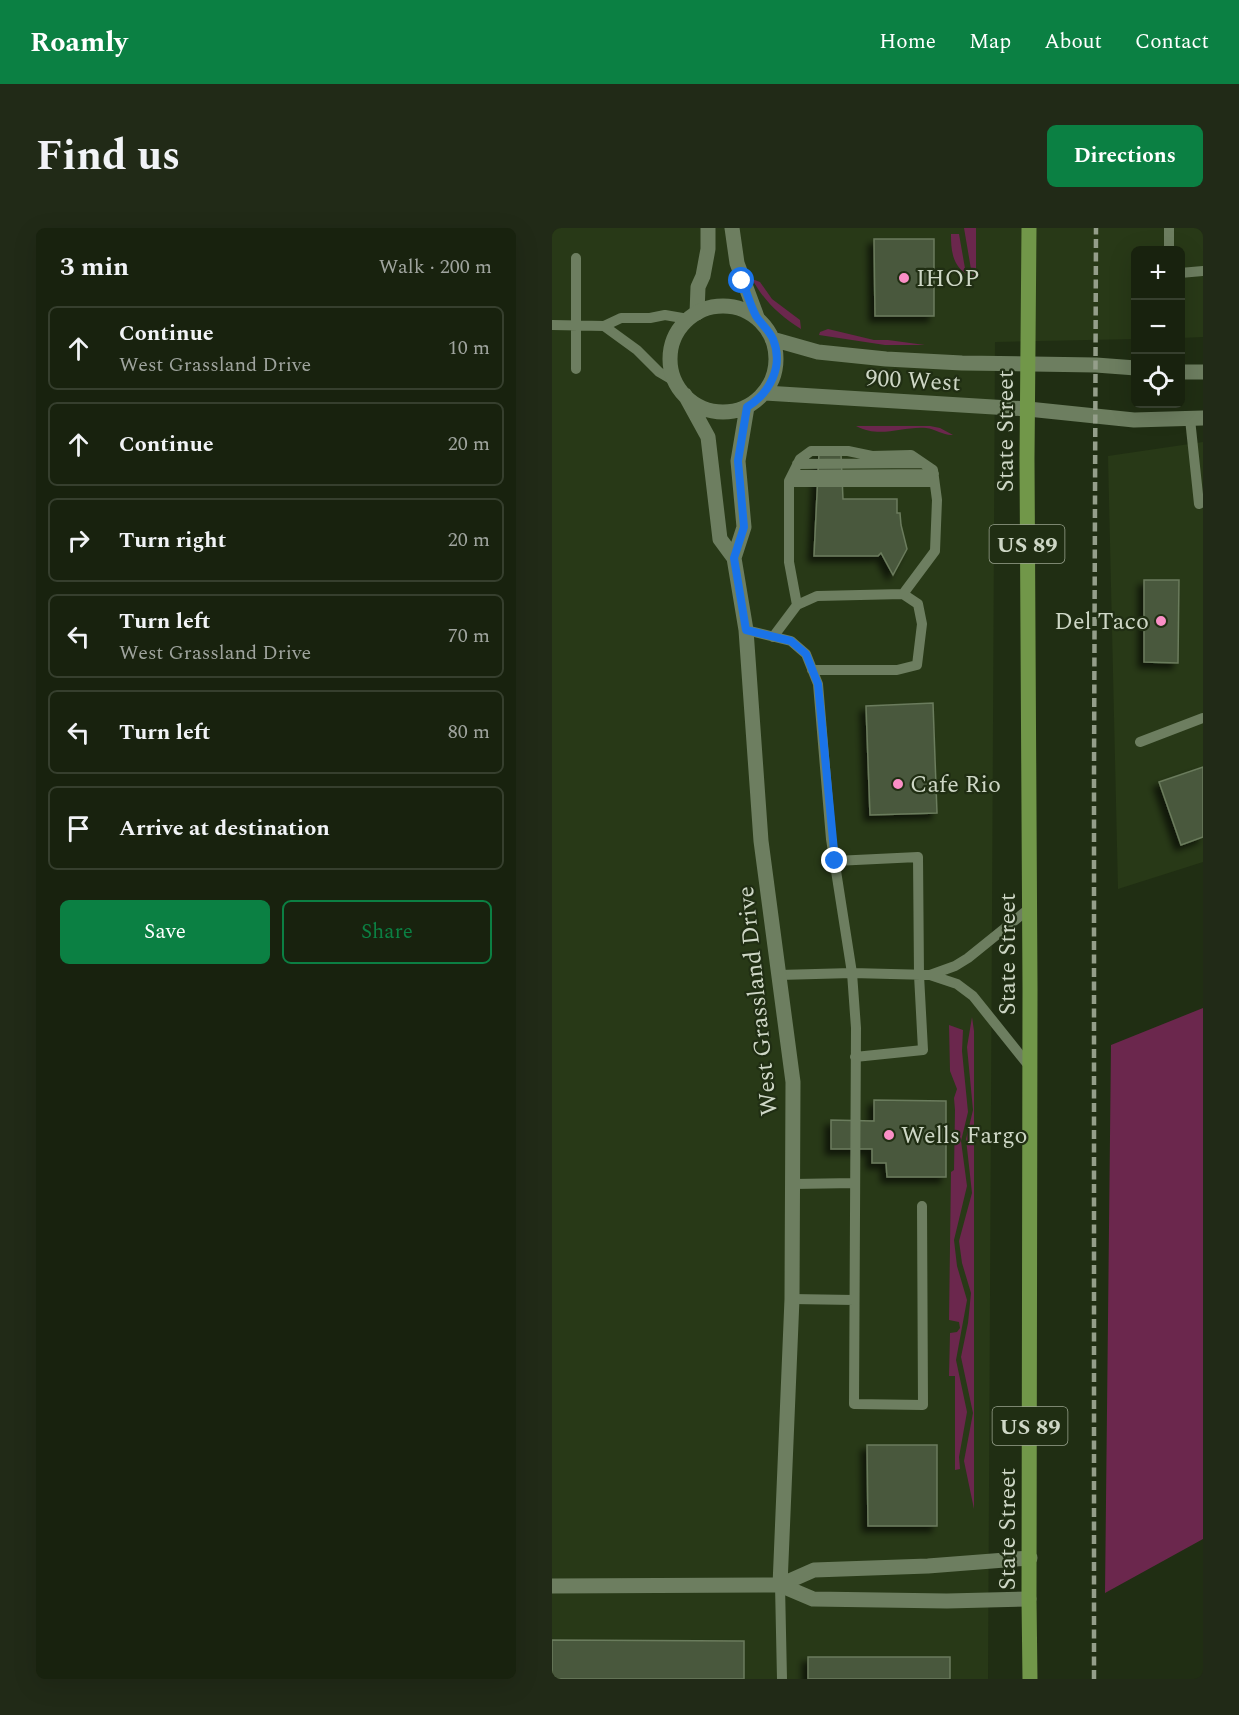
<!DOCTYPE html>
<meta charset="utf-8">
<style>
body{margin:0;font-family:Spectral,serif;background:#212a17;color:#f1f3f6}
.controls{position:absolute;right:18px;top:18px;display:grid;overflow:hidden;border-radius:9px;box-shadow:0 6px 24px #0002}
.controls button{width:54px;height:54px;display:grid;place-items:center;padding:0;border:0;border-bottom:2px solid #363f2e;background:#18220e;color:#f1f3f6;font:30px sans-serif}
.stop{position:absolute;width:18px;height:18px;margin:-14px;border:4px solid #1a73e8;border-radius:50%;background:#fff}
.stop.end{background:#1a73e8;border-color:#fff;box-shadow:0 2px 6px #0008}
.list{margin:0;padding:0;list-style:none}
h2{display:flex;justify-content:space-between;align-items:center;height:78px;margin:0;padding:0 24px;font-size:26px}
h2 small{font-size:20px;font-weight:400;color:#9fa49e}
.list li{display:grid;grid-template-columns:39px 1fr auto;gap:18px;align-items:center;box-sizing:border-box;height:84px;margin:0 12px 12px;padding:0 12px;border:2px solid #363f2e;border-radius:9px}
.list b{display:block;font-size:22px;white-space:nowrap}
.list p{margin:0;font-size:20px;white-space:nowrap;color:#9fa49e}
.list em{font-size:20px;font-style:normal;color:#9fa49e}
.actions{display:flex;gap:12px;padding:18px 24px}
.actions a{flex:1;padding:14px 0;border:2px solid #0b8043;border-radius:9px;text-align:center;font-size:21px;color:#0b8043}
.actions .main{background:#0b8043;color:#fff}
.icon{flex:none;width:33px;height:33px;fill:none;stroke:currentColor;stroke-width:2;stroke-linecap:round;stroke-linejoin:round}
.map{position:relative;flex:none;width:651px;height:1451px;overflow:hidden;border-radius:9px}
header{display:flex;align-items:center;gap:36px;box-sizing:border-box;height:84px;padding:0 30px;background:#0b8043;color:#fff}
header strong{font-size:28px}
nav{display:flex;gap:33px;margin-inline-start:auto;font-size:21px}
.intro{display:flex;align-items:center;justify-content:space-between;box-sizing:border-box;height:144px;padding:0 36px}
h1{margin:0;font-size:42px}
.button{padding:15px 27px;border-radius:9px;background:#0b8043;color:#fff;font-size:21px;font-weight:700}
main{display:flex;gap:36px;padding:0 36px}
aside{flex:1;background:#18220e;border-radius:9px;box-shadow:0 6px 24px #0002}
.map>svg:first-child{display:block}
.built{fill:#283917}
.green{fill:#6b274d}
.building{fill:#49593c;stroke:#6b7b5d;stroke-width:1.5;filter:url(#shadow)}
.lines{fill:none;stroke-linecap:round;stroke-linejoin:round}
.lane{stroke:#6d7e60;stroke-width:10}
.street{stroke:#6d7e60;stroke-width:15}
.secondary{stroke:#6d7e60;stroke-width:15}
.primary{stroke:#719749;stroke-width:15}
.rail{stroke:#949e8a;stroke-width:4.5;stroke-dasharray:9 4.5;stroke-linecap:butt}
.route{stroke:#1a73e8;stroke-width:8}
.poi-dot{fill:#fa8fc6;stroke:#202e13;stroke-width:2}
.labels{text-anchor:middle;stroke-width:4.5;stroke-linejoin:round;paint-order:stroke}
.shield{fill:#202e13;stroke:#9aa490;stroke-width:1.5}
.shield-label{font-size:22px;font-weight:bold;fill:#ced7c6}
.poi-label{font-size:24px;fill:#ced7c6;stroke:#202e13;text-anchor:start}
.street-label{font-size:24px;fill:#ced7c6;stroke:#202e13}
</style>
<header>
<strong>Roamly</strong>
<nav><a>Home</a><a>Map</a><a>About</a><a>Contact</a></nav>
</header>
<div class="intro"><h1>Find us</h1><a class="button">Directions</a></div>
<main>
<aside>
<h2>3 min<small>Walk · 200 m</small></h2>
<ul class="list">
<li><svg class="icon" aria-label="ahead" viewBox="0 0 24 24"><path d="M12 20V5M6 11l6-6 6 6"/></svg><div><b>Continue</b><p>West Grassland Drive</p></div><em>10 m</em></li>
<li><svg class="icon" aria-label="ahead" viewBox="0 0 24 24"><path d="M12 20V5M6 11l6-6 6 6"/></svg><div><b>Continue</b></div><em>20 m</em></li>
<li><svg class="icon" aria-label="right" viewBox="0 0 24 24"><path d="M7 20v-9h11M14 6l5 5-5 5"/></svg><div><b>Turn right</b></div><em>20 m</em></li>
<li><svg class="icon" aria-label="left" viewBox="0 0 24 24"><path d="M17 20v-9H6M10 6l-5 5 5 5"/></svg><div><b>Turn left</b><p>West Grassland Drive</p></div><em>70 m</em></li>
<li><svg class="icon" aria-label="left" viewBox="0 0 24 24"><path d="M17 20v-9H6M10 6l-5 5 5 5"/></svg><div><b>Turn left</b></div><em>80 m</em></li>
<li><svg class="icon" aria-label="arrive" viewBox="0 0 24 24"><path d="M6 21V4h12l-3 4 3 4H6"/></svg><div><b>Arrive at destination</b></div></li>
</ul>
<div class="actions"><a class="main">Save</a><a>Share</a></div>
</aside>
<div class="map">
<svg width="651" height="1451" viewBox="0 0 651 1451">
<defs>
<filter id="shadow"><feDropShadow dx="-5.5" dy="5.5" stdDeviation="3" flood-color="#0009"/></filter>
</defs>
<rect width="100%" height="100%" fill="#202e13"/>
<path class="built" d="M0 0H651V109L629 110 628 22H584L583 111 443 114 436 1451H0Z
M651 214V634L566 661 556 228Z"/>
<path class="green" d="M412 0H424V53L420 47Z
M399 6H407L414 46C400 36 399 22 399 6Z
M200 51 208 54 220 71 248 92 249 101C228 88 212 73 200 51Z
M276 101 322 112H336L373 117H333L267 107 268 104Z
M304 198H378L388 200 401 207C392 208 384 201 374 200 350 198 328 211 304 198Z
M651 780V1311L553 1365 559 817Z
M420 789 422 803V1281L412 1233 421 1185 409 1129 416 1095 419 1065 410 1035 407 1013 420 965 414 911 421 882 415 819Z
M397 797 411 802 410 823 416 884 409 913 415 958 402 1012 405 1038 415 1072 404 1132 415 1184 407 1229 408 1241 403 1242V1148H397L398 1105 405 1104 408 1100 407 1094 397 1092 399 944 402 942 403 882 402 870 405 861 398 843Z"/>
<path class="building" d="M322 11H382V88H323Z
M267 225 289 226 291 271H345V285H348L349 297 355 321 341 347 329 325 326 328H262Z
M592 352H627L626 435 592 434Z
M381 475 385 585 318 587 314 478Z
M651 539V609L629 617 607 554Z
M322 872 394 873V949H335L334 935H320V921H279V892L322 893Z
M315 1217H385V1298H316Z
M0 1412 192 1413V1451H0Z
M256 1429H398V1451H256Z"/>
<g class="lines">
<path class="lane" d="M617 0V22
M24 30V141
M628 45 651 43
M0 97 52 98 69 90H98L113 87 136 91
M52 98 85 122 107 144 124 154
M638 191 647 276 651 274
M245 236 371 235
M240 247 382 246
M237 254H382
M245 377 237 334V253L248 231 259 223H296L320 228 359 227 381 242 385 272 383 323 351 366
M194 402 239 413 254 426 266 456 279 611 300 745 304 800 302 1176 371 1177 370 978
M221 409 245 377 265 368 351 366 366 376 370 396 365 437 345 442H260
M588 514 651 490
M283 633 366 629 367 747 371 822 303 829
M227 747 300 745 378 747 403 738 416 730 478 680
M378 747 405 756 421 768 477 838
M241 956 303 955
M240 1071 302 1072
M228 1357 230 1451"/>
<path class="street" d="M180 0 185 35 205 89
M145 85 146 59 151 48 156 21V0"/>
<path class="secondary" d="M118 131a53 53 0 1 1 106 0a53 53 0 1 1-106 0Z
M220 111 266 124 334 131 410 135 544 137 584 140
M628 144H651
M213 165 476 181 582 192 651 190
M133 167 156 209 168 311 182 330 194 402 209 613 241 854 240 1071 228 1357
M182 330 192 299 186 233 195 179
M228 1357 261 1371 395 1373 477 1371
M0 1358 228 1357 262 1342 376 1338 478 1330"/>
<path class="primary" d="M477 0 475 231 478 761 477 1371 478 1451"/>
<path class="rail" d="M542 1451V547L544 0"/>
</g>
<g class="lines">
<path class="route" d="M190 53C195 64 198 77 204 88 209 96 217 102 221 111 232 138 218 165 195 179L186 233 192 299 182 330 194 402 239 413 254 426 266 456 283 633"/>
</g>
<g class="poi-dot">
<circle cx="352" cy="50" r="6"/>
<circle cx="609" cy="393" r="6"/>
<circle cx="346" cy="556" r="6"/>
<circle cx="337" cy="907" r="6"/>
</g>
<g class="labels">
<g class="shield">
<rect x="437.5" y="297" width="75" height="38" rx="4.5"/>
<rect x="440.5" y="1179" width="75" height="38" rx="4.5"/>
</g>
<g class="shield-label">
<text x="475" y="324">US 89</text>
<text x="478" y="1206">US 89</text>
</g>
<g class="poi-label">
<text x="364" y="58">IHOP</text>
<text x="597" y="401" text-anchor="end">Del Taco</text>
<text x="358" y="564">Cafe Rio</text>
<text x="349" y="915">Wells Fargo</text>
</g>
<g class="street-label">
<text transform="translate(361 152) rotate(3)" y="8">900 West</text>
<text transform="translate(453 203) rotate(-90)" y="8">State Street</text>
<text transform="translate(455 726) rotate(-90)" y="8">State Street</text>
<text transform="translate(205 773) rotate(-96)" y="8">West Grassland Drive</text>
<text transform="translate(455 1301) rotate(-90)" y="8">State Street</text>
</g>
</g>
</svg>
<div class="controls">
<button>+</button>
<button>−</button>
<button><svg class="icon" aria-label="locate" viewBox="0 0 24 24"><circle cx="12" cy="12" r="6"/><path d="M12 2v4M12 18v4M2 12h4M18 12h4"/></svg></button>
</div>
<div class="stop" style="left:190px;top:53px"></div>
<div class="stop end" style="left:283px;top:633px"></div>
</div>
</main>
